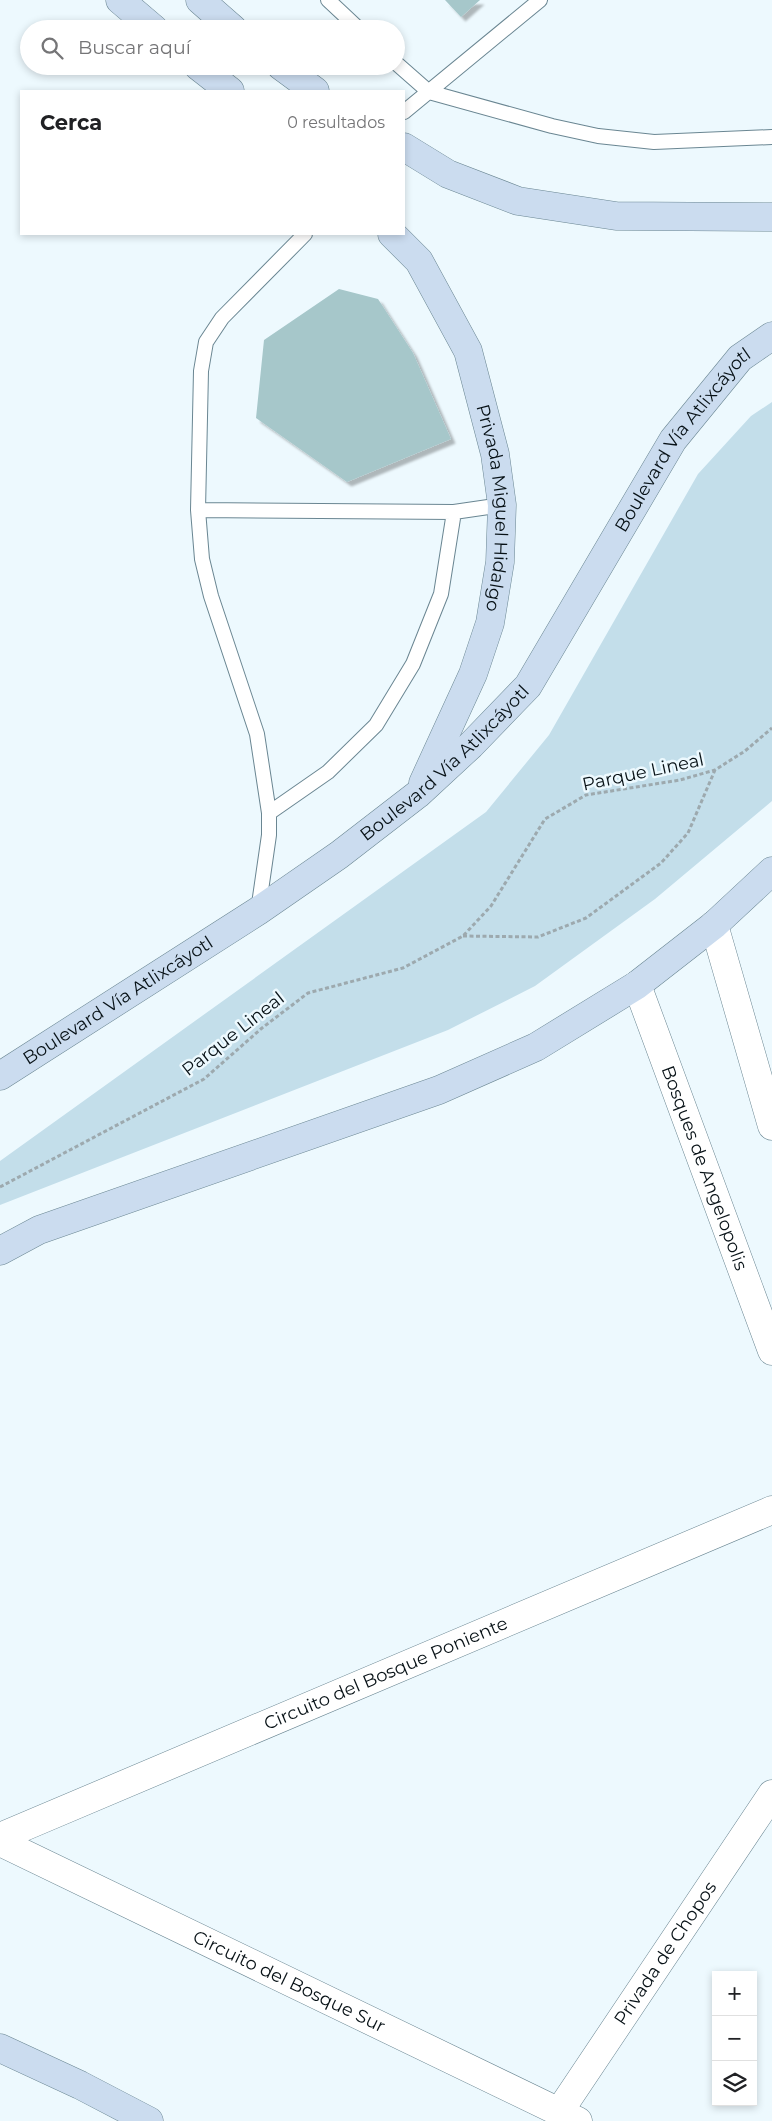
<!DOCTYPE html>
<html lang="es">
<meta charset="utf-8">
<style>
body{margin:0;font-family:Montserrat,sans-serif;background:#f2f2f2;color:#202124}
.controls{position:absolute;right:15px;bottom:15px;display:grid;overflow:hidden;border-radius:0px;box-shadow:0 2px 8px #0003}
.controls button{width:45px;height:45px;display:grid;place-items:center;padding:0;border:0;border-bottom:1px solid #e0e0e0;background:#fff;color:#202124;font:25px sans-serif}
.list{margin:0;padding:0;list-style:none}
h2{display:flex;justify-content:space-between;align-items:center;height:65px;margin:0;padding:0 20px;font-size:21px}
h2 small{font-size:16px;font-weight:400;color:#757577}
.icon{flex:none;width:28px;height:28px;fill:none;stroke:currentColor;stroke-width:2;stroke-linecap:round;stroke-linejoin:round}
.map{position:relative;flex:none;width:772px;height:2121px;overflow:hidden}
.search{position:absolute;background:#fff;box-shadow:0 2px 8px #0003;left:20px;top:20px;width:385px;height:55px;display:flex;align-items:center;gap:12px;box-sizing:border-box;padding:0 18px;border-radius:28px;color:#757577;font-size:19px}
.panel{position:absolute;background:#fff;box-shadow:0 2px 8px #0003;left:20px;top:90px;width:385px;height:145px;border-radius:0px}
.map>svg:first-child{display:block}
.green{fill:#c3deea}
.building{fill:#a6c7ca;filter:url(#shadow)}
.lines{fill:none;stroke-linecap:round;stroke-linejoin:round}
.lane-casing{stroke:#6a8692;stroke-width:16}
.street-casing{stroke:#6a8692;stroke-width:29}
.secondary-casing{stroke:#6a8692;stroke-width:29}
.path{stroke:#9da9ae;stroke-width:3;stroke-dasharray:4 2.5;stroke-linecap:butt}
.lane{stroke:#fff;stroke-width:14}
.street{stroke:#fff;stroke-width:28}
.secondary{stroke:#cbdcef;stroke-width:28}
.labels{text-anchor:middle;stroke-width:5;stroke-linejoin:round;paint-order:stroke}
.street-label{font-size:18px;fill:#071116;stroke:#edf9fe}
</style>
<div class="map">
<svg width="772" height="2121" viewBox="0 0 772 2121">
<defs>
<filter id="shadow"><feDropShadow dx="4.5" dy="4.5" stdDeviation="1" flood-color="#0004"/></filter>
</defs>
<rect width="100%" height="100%" fill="#edf9fe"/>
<path class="green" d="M772 402V801L655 899 535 986 448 1030 0 1205V1161L486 812 549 735 698 474 751 416Z"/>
<path class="building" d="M445 0H480L461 17Z
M339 289 378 299 413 353 451 439 347 482 256 418 264 340Z"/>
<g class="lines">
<defs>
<path id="lane" d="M328 0 359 29
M396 63 429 92 552 126 598 136 654 142 772 137
M404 112 540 0
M198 510 454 512 502 505
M269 813 328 772 376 725 413 664 441 594 454 512
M258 911 269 835V813L257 734 211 596 202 559 198 510 201 371 206 342 222 318 305 234"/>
<g id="street">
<path d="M714 925 772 1126"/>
<path id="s1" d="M637 985 772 1351"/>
<path id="s2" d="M0 1837 772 1510"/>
<path id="s3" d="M0 1842 578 2121"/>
<path id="s4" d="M559 2112 772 1794"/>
</g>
<g id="secondary">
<path d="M120 0 154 29"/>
<path d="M200 0 233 29"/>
<path d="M198 66 230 91"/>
<path d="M281 66 315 91"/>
<path d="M404 147 448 174 518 201 616 216 772 217"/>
<path id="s5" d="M392 234 419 261 468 351 495 454 502 505 500 562 490 623 473 674 423 783"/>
<path id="s6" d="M0 1076 258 911 339 855 418 794 471 745 528 686 673 440 740 358 772 336"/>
<path d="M0 1251 39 1230 439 1090 536 1047 637 985 714 925 772 871"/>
<path d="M0 2048 80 2085 149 2121"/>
</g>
</defs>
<use href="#lane" class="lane-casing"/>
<use href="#street" class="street-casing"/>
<use href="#secondary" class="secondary-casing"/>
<path class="path" d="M463 936 538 937 586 918 661 863 688 833 715 770
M0 1187 204 1079 262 1028 308 993 403 968 463 936 491 906 545 819 586 795 680 780 715 770 745 751 772 728"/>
<use href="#lane" class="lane"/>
<use href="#street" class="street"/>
<use href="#secondary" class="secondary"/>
</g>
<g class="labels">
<g class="street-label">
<text dy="6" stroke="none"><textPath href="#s6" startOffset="950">Boulevard Vía Atlixcáyotl</textPath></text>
<text dy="6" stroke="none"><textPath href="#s5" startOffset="301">Privada Miguel Hidalgo</textPath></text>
<text dy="6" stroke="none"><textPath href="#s6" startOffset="545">Boulevard Vía Atlixcáyotl</textPath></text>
<text transform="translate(643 772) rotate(-12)" y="6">Parque Lineal</text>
<text dy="6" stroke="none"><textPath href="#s6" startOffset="140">Boulevard Vía Atlixcáyotl</textPath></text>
<text transform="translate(233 1034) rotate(-38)" y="6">Parque Lineal</text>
<text dy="6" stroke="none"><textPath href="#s1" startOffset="195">Bosques de Angelopolis</textPath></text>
<text dy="6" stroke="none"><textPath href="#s2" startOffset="419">Circuito del Bosque Poniente</textPath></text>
<text dy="6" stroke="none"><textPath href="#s4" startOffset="191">Privada de Chopos</textPath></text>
<text dy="6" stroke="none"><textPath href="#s3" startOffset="321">Circuito del Bosque Sur</textPath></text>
</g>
</g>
</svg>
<div class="controls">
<button>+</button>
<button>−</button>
<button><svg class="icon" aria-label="layers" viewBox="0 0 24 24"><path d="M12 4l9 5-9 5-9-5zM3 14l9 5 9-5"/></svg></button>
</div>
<div class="search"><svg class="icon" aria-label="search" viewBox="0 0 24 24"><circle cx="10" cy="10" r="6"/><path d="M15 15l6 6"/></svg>Buscar aquí</div>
<section class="panel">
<h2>Cerca<small>0 resultados</small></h2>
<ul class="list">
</ul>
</section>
</div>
